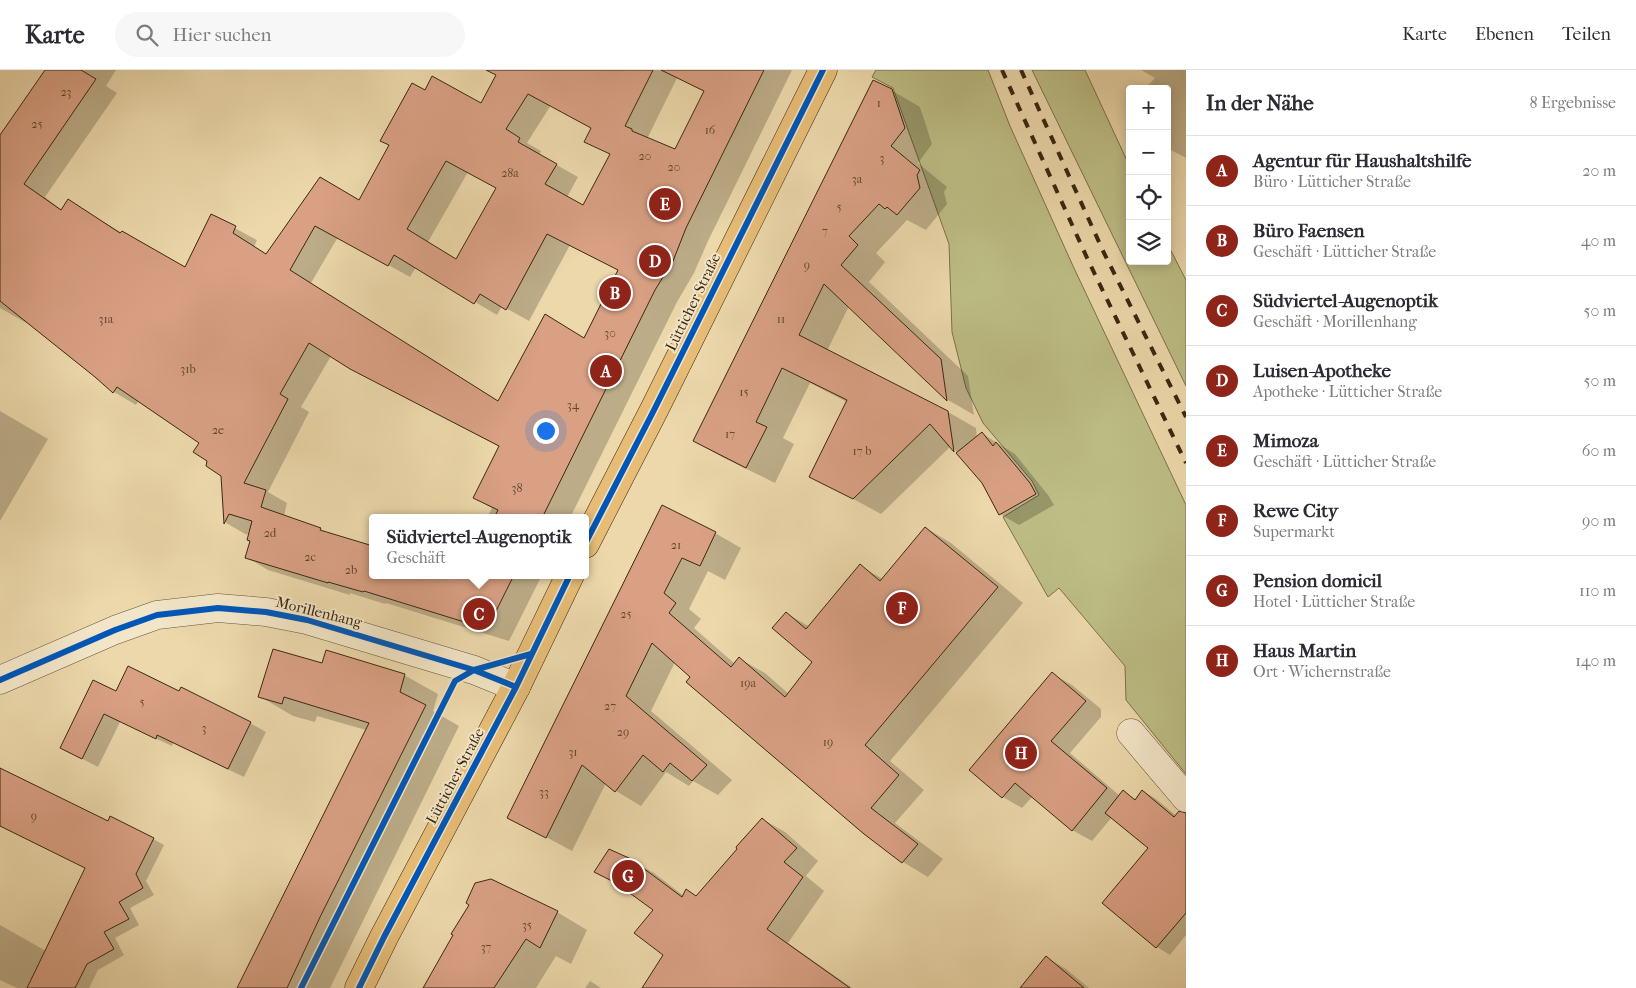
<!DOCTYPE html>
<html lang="de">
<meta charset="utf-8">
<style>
body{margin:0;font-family:"IM FELL French Canon",serif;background:#f7f7f7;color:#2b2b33}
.controls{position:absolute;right:15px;top:15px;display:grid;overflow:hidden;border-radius:5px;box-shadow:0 2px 12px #0003}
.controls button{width:45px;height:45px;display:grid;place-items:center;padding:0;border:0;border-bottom:1px solid #e1e1e2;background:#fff;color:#2b2b33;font:25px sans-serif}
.you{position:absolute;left:545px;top:360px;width:18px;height:18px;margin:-12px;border:4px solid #fff;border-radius:50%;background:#1a73e8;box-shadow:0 0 0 8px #1a73e833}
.badge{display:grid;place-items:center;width:32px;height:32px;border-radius:50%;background:#8f2418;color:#fff;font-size:16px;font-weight:700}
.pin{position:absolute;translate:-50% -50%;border:2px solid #fff;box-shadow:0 1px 5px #0006}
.popup{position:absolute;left:369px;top:444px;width:220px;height:65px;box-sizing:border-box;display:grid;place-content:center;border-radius:5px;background:#fff;filter:drop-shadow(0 1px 4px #0005);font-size:16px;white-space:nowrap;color:#7c7c81}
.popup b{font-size:19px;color:#2b2b33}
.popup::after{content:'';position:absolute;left:50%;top:100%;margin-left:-10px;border:10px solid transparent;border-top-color:#fff}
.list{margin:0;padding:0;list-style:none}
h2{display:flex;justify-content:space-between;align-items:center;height:65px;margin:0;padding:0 20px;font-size:21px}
h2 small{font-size:16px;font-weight:400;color:#7c7c81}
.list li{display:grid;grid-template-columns:32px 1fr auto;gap:15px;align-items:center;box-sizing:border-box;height:70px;padding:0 20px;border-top:1px solid #e1e1e2}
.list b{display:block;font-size:19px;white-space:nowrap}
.list p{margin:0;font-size:16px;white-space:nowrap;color:#7c7c81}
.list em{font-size:16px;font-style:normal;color:#7c7c81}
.icon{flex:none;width:28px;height:28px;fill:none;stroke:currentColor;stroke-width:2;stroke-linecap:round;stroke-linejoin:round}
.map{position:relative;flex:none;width:1186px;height:918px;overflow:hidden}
header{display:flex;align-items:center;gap:30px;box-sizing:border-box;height:70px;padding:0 25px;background:#fff;border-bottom:1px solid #e1e1e2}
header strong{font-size:24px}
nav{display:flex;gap:28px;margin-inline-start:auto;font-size:18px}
.search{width:350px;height:45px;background:#f7f7f7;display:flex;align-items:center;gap:12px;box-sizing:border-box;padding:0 18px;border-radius:28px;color:#7c7c81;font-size:19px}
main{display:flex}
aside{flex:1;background:#fff}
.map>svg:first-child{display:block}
.green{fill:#bdbd85;stroke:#7c724b}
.shadow{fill:#0003;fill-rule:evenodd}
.building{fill:#d9a084;stroke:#3b2811;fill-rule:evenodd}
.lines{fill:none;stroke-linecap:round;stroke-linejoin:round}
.minor-casing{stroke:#675438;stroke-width:29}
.major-casing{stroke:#3b2811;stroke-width:29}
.minor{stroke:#f3e6c8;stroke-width:28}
.major{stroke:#e6bc76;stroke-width:28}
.rail{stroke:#3b2811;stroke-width:4;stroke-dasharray:9 9;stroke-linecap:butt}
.cycleway-casing{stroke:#f3e6c8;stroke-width:9}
.cycleway{stroke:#0057b8;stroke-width:6}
.labels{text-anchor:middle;stroke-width:4;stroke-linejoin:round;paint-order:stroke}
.number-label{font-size:12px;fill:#62462e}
.street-label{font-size:15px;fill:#3b2811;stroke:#f3e6c8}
</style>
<header>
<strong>Karte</strong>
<div class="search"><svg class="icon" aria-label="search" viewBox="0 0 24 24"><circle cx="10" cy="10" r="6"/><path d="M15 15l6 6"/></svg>Hier suchen</div>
<nav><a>Karte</a><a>Ebenen</a><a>Teilen</a></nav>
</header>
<main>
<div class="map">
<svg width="1186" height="918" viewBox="0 0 1186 918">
<rect width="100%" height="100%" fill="#ecd8ab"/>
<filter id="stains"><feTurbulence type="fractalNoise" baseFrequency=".004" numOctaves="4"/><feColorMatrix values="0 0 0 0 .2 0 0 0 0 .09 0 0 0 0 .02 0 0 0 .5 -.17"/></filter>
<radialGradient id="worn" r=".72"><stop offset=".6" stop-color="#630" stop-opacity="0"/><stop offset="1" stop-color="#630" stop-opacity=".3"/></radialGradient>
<path class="green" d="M876 0H988L1010 56 1073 196 1186 435V704L1126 630 1125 596 1059 518 1048 527 1003 447 1039 425 1032 411 983 353 966 318 952 262 949 174 893 18 872 7Z
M1032 0H1085L1130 97V191H1167V173L1186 210V316Z"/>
<path class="shadow" d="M46 0H116L106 16 117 23 45 127 62 140 68 130 122 163 186 199 212 146 257 170 254 177 267 185 320 109 359 131 426 21 481 35 500 0H792L708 171 694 203 677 232 570 448H487L492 438 475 428 500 377 374 311 331 286 301 337 309 342 268 422 287 433 284 446 320 459 328 463 373 505H542L509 571 386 533 385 534 350 523V525L268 500 246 487 252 471 251 460 250 459 247 465 226 453 222 405 209 390 201 373 139 330 136 335 114 322 95 306 31 254 30 255 0 238V67ZM677 8 705 22 676 81 647 69ZM551 35 593 58 586 71 611 85 583 136 567 127 578 107 539 85 541 81 527 73ZM468 102 497 118 457 190 428 172ZM338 167 410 207 416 197 497 245 502 236 529 251 570 175 619 200 585 269 499 332 311 213Z
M1141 0H1186V88L1167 78V19H1144L1155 8Z
M891 20 920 37 932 74 918 93 947 117 944 122 947 134 926 160 907 150 876 183 885 192 869 212 968 306 974 345 948 330 849 236 827 281 948 342 976 358 977 368 983 364 1015 384 1048 425 1054 435 1019 455 1000 444 983 413 958 383 951 376 881 444 811 406 847 332 810 313 783 368 794 374 775 413 722 387 694 371Z
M0 341 48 369 0 451Z
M662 437 715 463 741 478 725 510 708 501 689 539 701 549 694 558 735 594 740 589 765 603 789 624 814 592 786 543 810 557 860 496 883 509 926 458 951 473 1023 533 890 691 924 720 895 753 943 789 928 807 903 792 675 592 651 641 732 710 718 725 693 711 689 716 666 702 641 736 616 721 606 713 572 781 509 747Z
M323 595 404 605 438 624 433 641 459 656 330 918H239L366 660 317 646 315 652 293 646 259 626Z
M1052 604 1072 615 1101 639V647L1070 683 1120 726 1123 722 1137 730 1143 721 1156 729 1186 754V865L1170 885 1157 877 1103 833 1149 777 1112 747 1092 771 1072 760 1033 726 1022 738 1003 727Z
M116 622H180L250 653 266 662 244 707 173 673 172 676 120 652 98 697 77 686Z
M0 704 108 753 153 769 164 775 146 811 154 825 130 838 139 855 115 868 124 885 98 900 89 918H17L0 910V855L46 881 87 798 0 756Z
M762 749 785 762 818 791 806 806 824 821 788 873 852 918H644L664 884 655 840 630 790 654 803 684 826 697 827Z
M557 842 587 860 571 894 556 886 536 918H429Z
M1047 888 1066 899 1089 918H1022Z
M590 911 601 918H585Z"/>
<path class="building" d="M45 0H81L96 9 24 114 61 140 68 129 120 163 122 161 185 197 211 144 236 156 233 163 266 184 320 107 359 130 389 75 380 71 412 13 425 20 432 6 481 33 496 5 486 0H653L625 56 632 59V61L675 79 704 21 661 0H764L686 158 673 191 655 220 542 448H494L498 440 473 428 499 376 350 299 309 273 280 324 288 329 244 413 266 420 261 437 321 458 320 460 373 476V505H514L487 559 364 521 363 522 328 512V513L245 488 250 471 247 470 252 451 229 444 224 454 221 406 206 396 207 391 193 382 199 373 117 317 113 323 95 307 0 231V65ZM528 24 591 58 584 72 610 84 583 135 545 114 557 94 518 72 520 68 506 59ZM446 91 496 118 456 189 407 159ZM315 156 388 196 394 185 474 234 480 224 506 240 547 164 618 200 584 268 545 244 498 331 290 200Z
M873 10 892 19 905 58 891 76 920 100 917 105 920 118 897 145 887 137 885 139 879 134 849 166 858 175 841 195 941 289 947 331 824 214 799 265 948 341 954 382 930 354 853 429 809 407 847 330 782 298 756 352 767 357 746 398 693 371Z
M982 362 993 376 996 372 1030 413 1036 424 999 445 982 413 956 383Z
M662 435 716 462 700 496 682 488 664 523 676 533 669 543 731 597 739 587 785 627 812 592 772 558 786 542 806 559 860 494 880 511 925 457 998 517 865 675 899 705 871 738 918 774 902 793 864 764 686 612 690 607 652 573 626 626 707 695 692 711 670 693 663 702 643 685 615 722 582 695 546 768 507 748Z
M273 579 322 593 326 580 405 604 400 622 426 635 321 845 287 918H237L369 653 284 627 282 634 258 627Z
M128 596 179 621 181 617 251 652 228 699 157 665 156 669 104 644 82 689 60 678 93 610 116 621Z
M1052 602 1086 631 1051 671 1107 718 1072 761 1015 713 1002 728 969 700Z
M0 698 108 751 110 746 154 768 136 804 143 818 119 832 129 849 104 862 114 879 87 894 75 918H27L85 798 0 756Z
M1123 720 1135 730 1142 720 1174 747 1179 741 1186 743V843L1156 878 1102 833 1148 778 1105 743Z
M762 748 797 778 784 792 803 807 767 859 850 918H642L663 885 634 863 653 840 616 813 594 802 609 779 631 789 682 827 686 819 696 826 737 779 736 777Z
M491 809 558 841 540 878 526 869 494 918H423L453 865 451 864 469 835 466 833 475 813Z
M1046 886 1084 918H1020Z"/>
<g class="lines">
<defs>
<path id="minor" d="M0 610 115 560 157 545 218 538 266 542 307 550 474 600 516 617
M1131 663 1186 728"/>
<path id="major" d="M585 474 654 340 823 0
M359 918 384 867 516 617 570 505"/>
</defs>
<use href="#minor" class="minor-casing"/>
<use href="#major" class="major-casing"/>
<use href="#minor" class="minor"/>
<use href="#major" class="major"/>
<path class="rail" d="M1002 0 1088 190 1186 393
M1021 0 1104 183 1186 347"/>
<defs>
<path id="cycleway" d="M585 474 654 340 823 0
M0 610 115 560 157 545 218 538 266 542 307 550 474 600 516 617
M301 918 455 611 474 600 531 584
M359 918 384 867 516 617 570 505"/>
</defs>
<use href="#cycleway" class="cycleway-casing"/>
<use href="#cycleway" class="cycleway"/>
</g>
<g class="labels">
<g class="number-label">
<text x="66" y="26">23</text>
<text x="879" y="37">1</text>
<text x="37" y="58">25</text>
<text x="710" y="64">16</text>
<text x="645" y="90">20</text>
<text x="882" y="92">3</text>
<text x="674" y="101">20</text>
<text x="510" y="107">28a</text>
<text x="857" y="113">3a</text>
<text x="839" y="141">5</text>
<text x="825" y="165">7</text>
<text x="807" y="199">9</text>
<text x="106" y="253">31a</text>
<text x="781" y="253">11</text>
<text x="610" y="267">30</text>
<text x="188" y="303">31b</text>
<text x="744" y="326">15</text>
<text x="573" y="339">34</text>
<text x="218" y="364">2e</text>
<text x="730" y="368">17</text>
<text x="862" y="385">17 b</text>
<text x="517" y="422">38</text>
<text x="270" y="467">2d</text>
<text x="676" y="479">21</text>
<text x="310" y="491">2c</text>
<text x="351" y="504">2b</text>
<text x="626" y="548">25</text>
<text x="748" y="617">19a</text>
<text x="142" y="636">5</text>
<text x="610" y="640">27</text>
<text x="204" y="662">3</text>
<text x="623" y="666">29</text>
<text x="828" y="676">19</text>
<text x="573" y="686">31</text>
<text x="544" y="726">33</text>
<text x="34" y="750">9</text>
<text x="527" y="859">35</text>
<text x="486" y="881">37</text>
</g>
<g class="street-label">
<text transform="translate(693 232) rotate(-64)" y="5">Lütticher Straße</text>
<text transform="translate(319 542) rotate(14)" y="5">Morillenhang</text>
<text transform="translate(455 706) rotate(-62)" y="5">Lütticher Straße</text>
</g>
</g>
<rect width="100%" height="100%" filter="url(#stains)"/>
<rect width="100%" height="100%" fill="url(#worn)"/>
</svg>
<div class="controls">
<button>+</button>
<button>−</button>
<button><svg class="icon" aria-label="locate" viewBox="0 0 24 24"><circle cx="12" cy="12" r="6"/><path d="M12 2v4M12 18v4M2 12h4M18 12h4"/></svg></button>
<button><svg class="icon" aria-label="layers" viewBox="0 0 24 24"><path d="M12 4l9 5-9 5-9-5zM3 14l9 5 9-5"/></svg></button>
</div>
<div class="you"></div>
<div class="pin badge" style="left:606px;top:301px">A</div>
<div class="pin badge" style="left:615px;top:223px">B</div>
<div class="pin badge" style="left:479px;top:544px">C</div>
<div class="popup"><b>Südviertel-Augenoptik</b>Geschäft</div>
<div class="pin badge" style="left:655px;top:191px">D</div>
<div class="pin badge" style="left:665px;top:134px">E</div>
<div class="pin badge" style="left:902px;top:538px">F</div>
<div class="pin badge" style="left:628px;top:806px">G</div>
<div class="pin badge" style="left:1021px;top:683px">H</div>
</div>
<aside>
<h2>In der Nähe<small>8 Ergebnisse</small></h2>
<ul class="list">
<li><span class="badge">A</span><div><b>Agentur für Haushaltshilfe</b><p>Büro · Lütticher Straße</p></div><em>20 m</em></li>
<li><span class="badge">B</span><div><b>Büro Faensen</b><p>Geschäft · Lütticher Straße</p></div><em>40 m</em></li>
<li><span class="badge">C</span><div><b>Südviertel-Augenoptik</b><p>Geschäft · Morillenhang</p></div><em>50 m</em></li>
<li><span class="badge">D</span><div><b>Luisen-Apotheke</b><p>Apotheke · Lütticher Straße</p></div><em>50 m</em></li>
<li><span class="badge">E</span><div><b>Mimoza</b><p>Geschäft · Lütticher Straße</p></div><em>60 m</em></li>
<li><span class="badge">F</span><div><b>Rewe City</b><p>Supermarkt</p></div><em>90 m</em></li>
<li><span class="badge">G</span><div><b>Pension domicil</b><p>Hotel · Lütticher Straße</p></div><em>110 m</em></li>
<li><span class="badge">H</span><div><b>Haus Martin</b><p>Ort · Wichernstraße</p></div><em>140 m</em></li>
</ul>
</aside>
</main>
